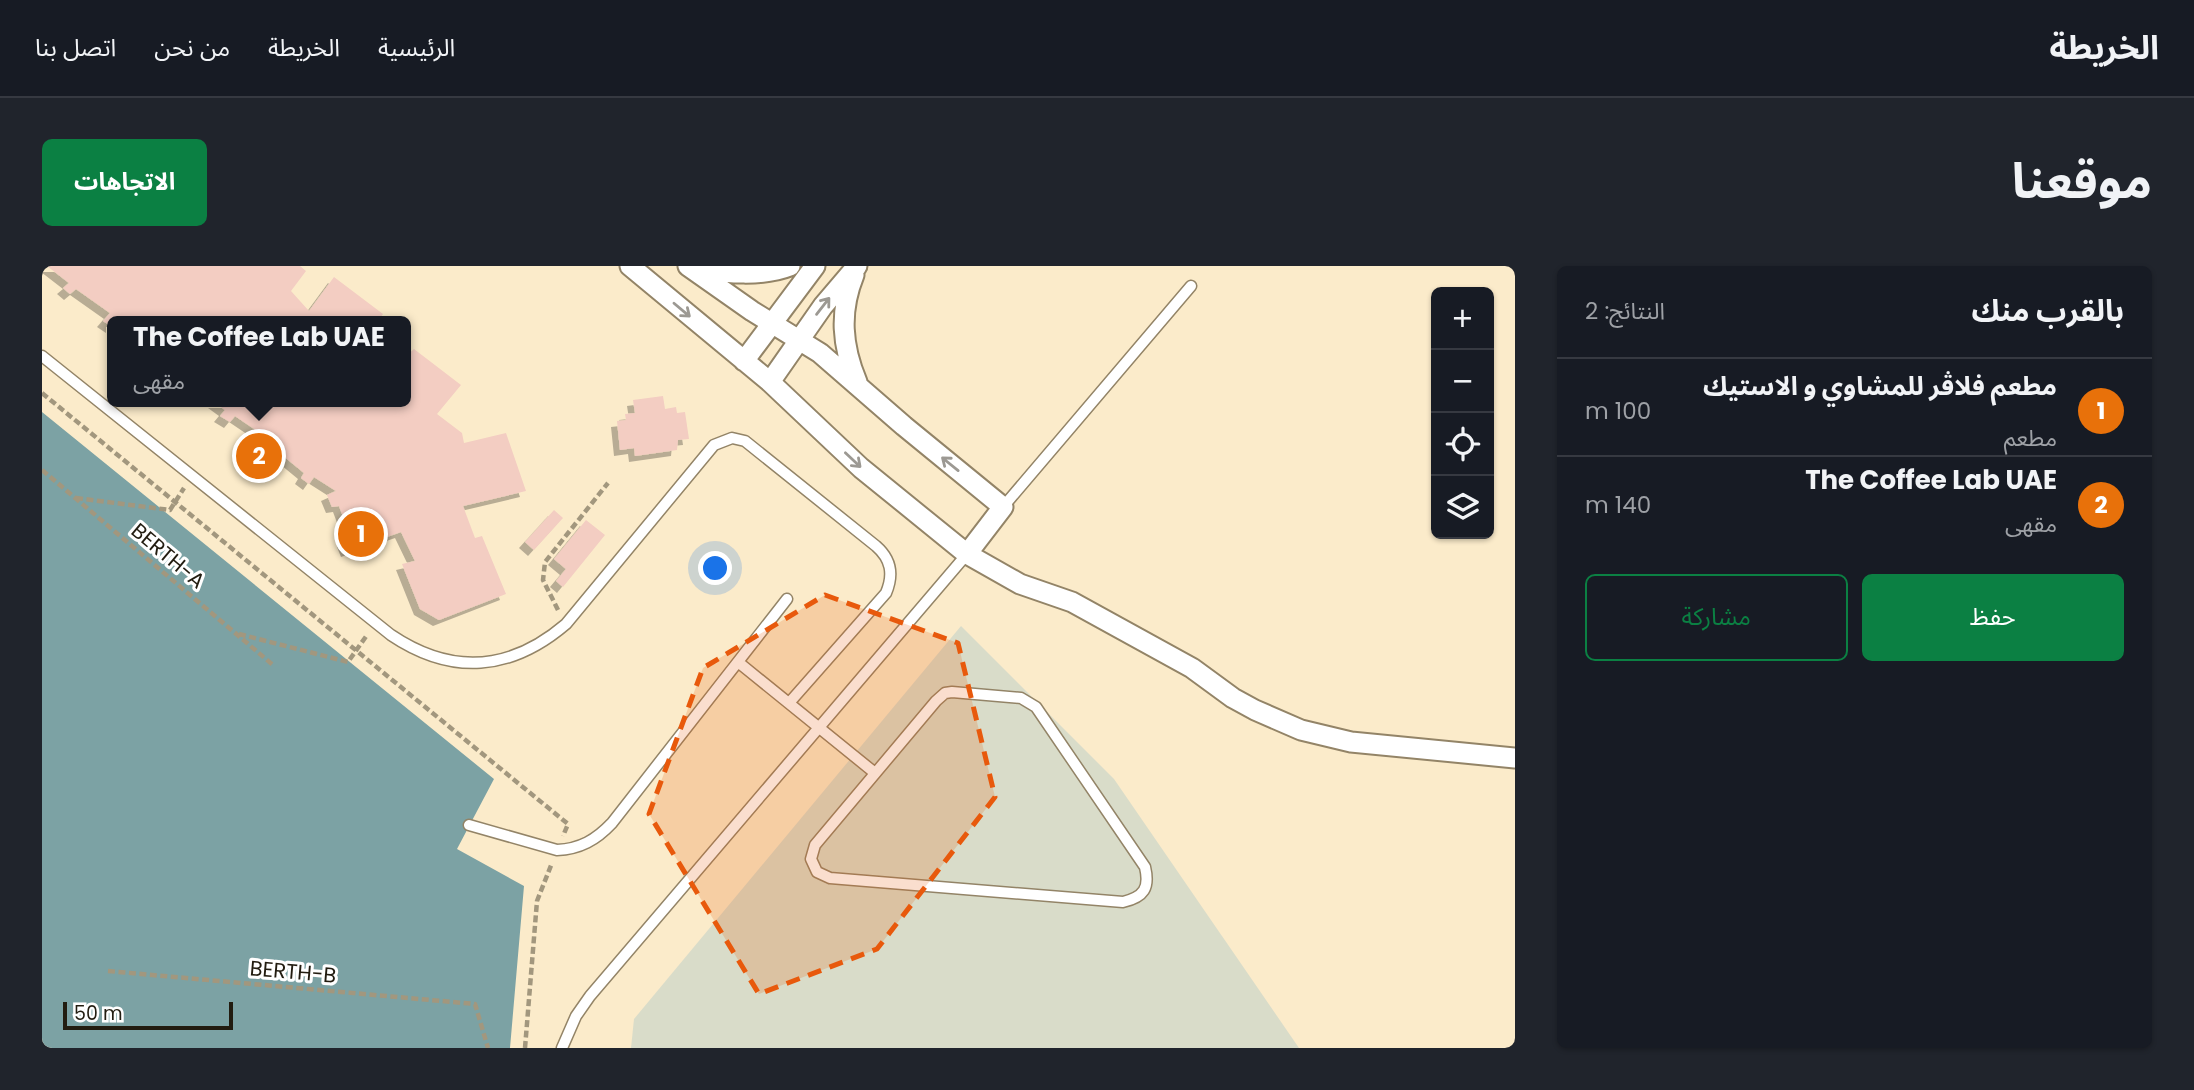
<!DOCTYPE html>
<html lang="ar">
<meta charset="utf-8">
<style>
body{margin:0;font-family:Poppins,"Noto Sans Arabic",sans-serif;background:#20242c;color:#f1f3f6;direction:rtl}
.controls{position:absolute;right:21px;top:21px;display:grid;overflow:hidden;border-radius:10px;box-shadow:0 2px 5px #0004}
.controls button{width:63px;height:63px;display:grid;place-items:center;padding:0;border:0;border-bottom:2px solid #363941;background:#171b24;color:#f1f3f6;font:35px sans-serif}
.scale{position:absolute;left:21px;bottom:18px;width:170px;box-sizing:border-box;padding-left:7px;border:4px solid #221c10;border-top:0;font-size:19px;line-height:24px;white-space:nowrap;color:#221c10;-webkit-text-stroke:5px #fff;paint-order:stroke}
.you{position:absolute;left:674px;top:303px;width:24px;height:24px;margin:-18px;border:5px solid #fff;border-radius:50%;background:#1a73e8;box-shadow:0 0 0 10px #1a73e833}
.badge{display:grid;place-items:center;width:46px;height:46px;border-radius:50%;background:#0b8043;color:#fff;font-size:23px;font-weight:700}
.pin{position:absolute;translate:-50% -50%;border:4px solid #fff;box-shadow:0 2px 7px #0006}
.popup{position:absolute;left:65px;top:50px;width:304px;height:91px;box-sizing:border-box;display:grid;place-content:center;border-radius:10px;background:#171b24;filter:drop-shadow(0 2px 5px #0005);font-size:23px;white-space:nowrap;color:#9ea1a6}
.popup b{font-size:26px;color:#f1f3f6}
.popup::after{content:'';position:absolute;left:50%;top:100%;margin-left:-14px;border:14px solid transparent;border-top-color:#171b24}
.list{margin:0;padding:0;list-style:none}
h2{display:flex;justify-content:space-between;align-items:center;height:91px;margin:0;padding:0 28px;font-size:30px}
h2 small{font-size:23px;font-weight:400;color:#9ea1a6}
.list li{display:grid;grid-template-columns:46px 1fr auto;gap:21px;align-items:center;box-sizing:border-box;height:98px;padding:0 28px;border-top:2px solid #363941}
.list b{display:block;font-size:26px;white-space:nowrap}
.list p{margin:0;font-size:23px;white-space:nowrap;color:#9ea1a6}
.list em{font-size:23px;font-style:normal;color:#9ea1a6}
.actions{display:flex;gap:14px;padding:21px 28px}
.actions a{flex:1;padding:16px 0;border:2px solid #0b8043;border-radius:10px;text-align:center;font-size:24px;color:#0b8043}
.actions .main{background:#0b8043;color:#fff}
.icon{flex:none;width:38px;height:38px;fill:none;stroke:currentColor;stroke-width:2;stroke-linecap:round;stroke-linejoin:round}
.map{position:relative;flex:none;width:1473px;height:782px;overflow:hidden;direction:ltr;border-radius:10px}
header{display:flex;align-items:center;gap:42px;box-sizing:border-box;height:98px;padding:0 35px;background:#171b24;border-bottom:2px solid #363941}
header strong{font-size:33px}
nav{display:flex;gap:38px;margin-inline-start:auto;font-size:24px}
.intro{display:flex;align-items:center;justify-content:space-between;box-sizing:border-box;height:168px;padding:0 42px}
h1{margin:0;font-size:49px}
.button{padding:18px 32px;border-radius:10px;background:#0b8043;color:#fff;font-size:24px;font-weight:700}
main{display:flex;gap:42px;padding:0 42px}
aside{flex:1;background:#171b24;border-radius:10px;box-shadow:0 2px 5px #0004}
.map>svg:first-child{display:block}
.green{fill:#d9dcc9}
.water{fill:#7ca2a4}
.building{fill:#f3cdc2;filter:url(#shadow)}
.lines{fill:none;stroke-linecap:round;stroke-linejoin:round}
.lane-casing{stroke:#938467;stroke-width:13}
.street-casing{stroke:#938467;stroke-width:23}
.path{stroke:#a2977e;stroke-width:4.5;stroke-dasharray:7 3.5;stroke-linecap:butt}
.lane{stroke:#fff;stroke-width:10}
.street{stroke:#fff;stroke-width:19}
.oneway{stroke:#9c9993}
.marked{fill:#e8590c;fill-opacity:0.2;stroke:#e8590c;stroke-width:5;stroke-dasharray:14 9;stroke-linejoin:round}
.labels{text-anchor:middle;stroke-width:6;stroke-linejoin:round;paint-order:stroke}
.street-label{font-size:21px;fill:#221c10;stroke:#fff}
</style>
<header>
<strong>الخريطة</strong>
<nav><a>الرئيسية</a><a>الخريطة</a><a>من نحن</a><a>اتصل بنا</a></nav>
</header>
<div class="intro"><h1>موقعنا</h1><a class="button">الاتجاهات</a></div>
<main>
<aside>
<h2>بالقرب منك<small>النتائج: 2</small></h2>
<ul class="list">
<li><span class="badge" style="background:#e8710a">1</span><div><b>مطعم فلاڤر للمشاوي و الاستيك</b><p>مطعم</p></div><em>100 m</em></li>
<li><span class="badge" style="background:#e8710a">2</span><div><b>The Coffee Lab UAE</b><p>مقهى</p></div><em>140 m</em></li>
</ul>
<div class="actions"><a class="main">حفظ</a><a>مشاركة</a></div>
</aside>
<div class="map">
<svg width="1473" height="782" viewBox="0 0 1473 782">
<defs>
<filter id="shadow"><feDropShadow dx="-6" dy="6" stdDeviation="0" flood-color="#0004"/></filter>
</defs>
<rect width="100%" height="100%" fill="#fbebca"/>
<path class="green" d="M919 360 1072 513 1257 782H589L592 753Z"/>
<path class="water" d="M0 146 452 513 415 583 482 620 468 782H0Z"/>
<path class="building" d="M5 0H258L264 5 249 25 267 45 292 11 341 48 336 55H70V61L61 55 68 47 34 23 28 28 21 22 27 17Z
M372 83 419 119 395 148 420 167 422 177 464 167 484 225 421 240 433 272 440 270 464 328 397 354 378 343 360 298 373 295 359 266 305 285 301 275 309 272 297 240 290 241 285 229 294 225 272 211 267 218 259 212 262 207 234 184 230 188 221 180 227 173 193 150 188 156 178 150 183 144 172 136H364V90Z
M621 130 623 143 634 141 635 147 643 146 647 173 636 174 635 184 593 190 592 182 578 184 575 155 584 154 583 148 593 147 591 134Z
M512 244 521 252 492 284 483 276Z
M544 254 563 269 521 321 514 315 524 303 512 293Z"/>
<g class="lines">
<defs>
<path id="lane" d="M0 90 349 369C410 410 469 405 524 358L672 179 690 172 703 175 834 280C849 293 852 308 844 327L747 437
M961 241 1149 20
M696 396 833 507
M910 426 979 432 994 441 1103 601C1108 622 1102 631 1081 636L788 612 775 606 769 593 773 579 894 435 903 427Z
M427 559 515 584C538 583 554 574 570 557L745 333
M520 782 534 750 548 730 925 288"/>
<path id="street" d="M588 0 728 116 819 202 925 288 978 318 1030 336 1150 402 1191 432 1213 444 1259 464 1309 476 1473 492
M646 0 710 45 778 87 862 160 961 241 925 288
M655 3C684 7 720 11 748 0
M812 9C797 46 800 80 815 116
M702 95 773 0
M728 116 781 40 815 0"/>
</defs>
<use href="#lane" class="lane-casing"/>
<use href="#street" class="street-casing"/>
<path class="path" d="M0 127 526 558 521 570
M0 204 231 399
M34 232 128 244 142 222
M516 344 501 314 503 296 566 217
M197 368 306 396 325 369
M66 705 433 738 446 782
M483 782 495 635 510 597"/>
<use href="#lane" class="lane"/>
<use href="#street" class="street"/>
</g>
<defs><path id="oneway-shaft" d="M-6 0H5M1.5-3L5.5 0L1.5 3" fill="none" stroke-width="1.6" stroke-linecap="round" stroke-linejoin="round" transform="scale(1.75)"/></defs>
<g class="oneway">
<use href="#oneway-shaft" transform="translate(781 40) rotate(-52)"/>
<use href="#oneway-shaft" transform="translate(640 44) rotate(40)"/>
<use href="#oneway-shaft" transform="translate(811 194) rotate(43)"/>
<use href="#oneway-shaft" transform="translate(908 198) rotate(-141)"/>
</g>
<path class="marked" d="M783 329 916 377 953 531 835 683 717 728 607 548 661 402Z"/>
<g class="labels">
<g class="street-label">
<text transform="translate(126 290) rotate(40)" y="7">BERTH-A</text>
<text transform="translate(251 706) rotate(5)" y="7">BERTH-B</text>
</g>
</g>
</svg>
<div class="controls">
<button>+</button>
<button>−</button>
<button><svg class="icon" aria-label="locate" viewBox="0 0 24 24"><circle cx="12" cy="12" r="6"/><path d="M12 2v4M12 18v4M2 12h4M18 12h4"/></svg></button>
<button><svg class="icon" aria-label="layers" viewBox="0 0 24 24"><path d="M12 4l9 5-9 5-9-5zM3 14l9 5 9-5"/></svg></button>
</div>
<div class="scale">50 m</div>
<div class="you"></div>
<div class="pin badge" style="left:319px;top:268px;background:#e8710a">1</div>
<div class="pin badge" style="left:217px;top:190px;background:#e8710a">2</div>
<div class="popup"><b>The Coffee Lab UAE</b>مقهى</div>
</div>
</main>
